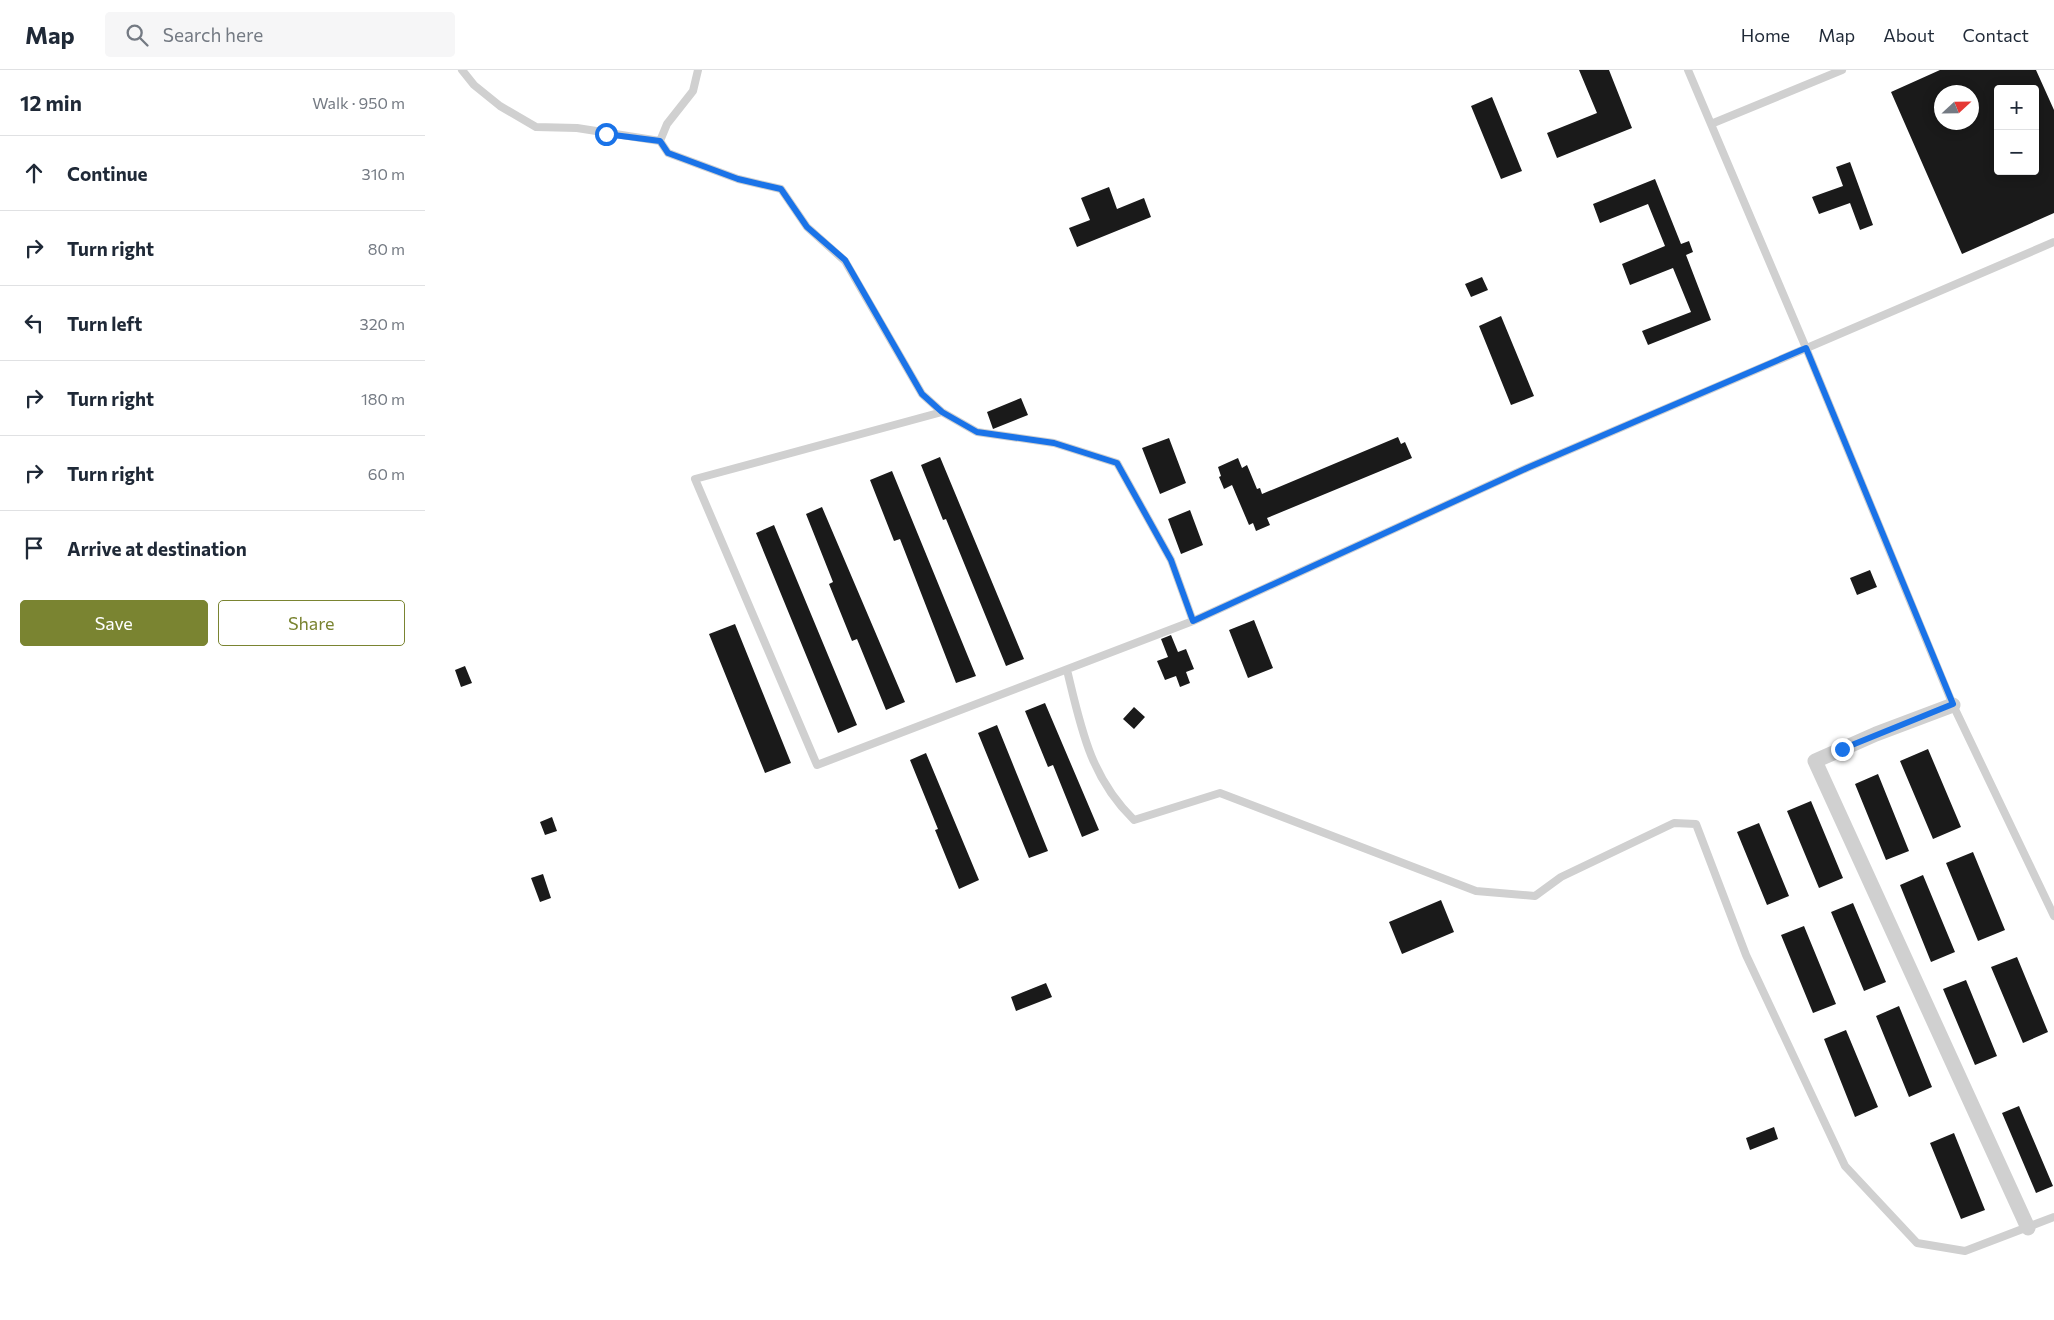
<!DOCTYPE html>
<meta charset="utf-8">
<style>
body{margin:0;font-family:Commissioner,sans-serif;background:#f6f6f7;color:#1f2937}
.controls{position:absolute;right:15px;top:15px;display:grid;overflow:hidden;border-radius:5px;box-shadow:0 2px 12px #0003}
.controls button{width:45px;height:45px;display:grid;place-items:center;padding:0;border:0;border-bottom:1px solid #e0e1e3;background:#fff;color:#1f2937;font:25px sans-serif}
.compass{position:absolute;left:1509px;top:15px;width:45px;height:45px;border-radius:50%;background:#fff;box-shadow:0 2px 12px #0003;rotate:68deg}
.stop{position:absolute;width:15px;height:15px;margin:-11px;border:4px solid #1a73e8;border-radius:50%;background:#fff}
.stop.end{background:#1a73e8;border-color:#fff;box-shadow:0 1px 5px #0008}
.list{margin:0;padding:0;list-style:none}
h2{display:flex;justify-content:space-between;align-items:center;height:65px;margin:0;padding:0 20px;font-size:21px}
h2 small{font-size:16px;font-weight:400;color:#747a83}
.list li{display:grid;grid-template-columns:32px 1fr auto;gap:15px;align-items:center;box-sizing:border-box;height:75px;padding:0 20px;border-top:1px solid #e0e1e3}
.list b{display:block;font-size:19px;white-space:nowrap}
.list em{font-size:16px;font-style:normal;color:#747a83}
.actions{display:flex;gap:10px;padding:15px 20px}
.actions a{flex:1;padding:11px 0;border:1px solid #7a8431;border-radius:5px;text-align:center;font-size:18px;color:#7a8431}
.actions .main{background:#7a8431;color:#fff}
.icon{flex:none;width:28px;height:28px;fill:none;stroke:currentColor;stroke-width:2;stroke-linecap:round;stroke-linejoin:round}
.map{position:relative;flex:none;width:1629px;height:1250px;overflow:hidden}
header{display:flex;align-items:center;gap:30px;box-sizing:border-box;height:70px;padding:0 25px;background:#fff;border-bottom:1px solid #e0e1e3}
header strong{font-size:24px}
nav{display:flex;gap:28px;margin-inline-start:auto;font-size:18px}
.search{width:350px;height:45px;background:#f6f6f7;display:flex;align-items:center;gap:12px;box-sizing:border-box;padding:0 18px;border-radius:5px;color:#747a83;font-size:19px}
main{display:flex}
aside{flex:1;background:#fff}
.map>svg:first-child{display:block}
.building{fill:#1a1a1a;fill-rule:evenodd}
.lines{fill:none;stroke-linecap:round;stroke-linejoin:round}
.lane{stroke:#d0d0d0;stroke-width:8}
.street{stroke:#d0d0d0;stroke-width:15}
.route{stroke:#1a73e8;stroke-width:6}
</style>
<header>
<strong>Map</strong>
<div class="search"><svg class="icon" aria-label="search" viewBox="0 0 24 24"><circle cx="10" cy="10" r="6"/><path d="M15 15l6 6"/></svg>Search here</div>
<nav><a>Home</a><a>Map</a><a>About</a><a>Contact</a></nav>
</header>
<main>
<aside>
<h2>12 min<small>Walk · 950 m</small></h2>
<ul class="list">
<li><svg class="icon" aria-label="ahead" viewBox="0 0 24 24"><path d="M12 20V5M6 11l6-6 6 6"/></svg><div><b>Continue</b></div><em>310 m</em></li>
<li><svg class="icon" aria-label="right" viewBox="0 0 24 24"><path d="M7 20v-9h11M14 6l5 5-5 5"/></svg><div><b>Turn right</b></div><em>80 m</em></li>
<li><svg class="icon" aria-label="left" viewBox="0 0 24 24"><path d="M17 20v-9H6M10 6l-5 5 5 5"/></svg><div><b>Turn left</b></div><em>320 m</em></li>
<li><svg class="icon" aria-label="right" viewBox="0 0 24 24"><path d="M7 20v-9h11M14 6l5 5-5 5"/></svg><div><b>Turn right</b></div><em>180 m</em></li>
<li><svg class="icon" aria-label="right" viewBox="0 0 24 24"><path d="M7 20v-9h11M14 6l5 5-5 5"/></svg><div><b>Turn right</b></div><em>60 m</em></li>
<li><svg class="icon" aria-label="arrive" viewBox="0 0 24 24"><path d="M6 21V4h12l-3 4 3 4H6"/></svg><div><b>Arrive at destination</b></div></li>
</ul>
<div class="actions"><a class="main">Save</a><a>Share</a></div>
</aside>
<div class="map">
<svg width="1629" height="1250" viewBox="0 0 1629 1250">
<rect width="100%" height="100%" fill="#fff"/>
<path class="building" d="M1154 0H1184L1207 58 1132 88 1122 63 1172 43Z
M1515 0H1611L1629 40V143L1537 184 1466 22ZM1573 19H1610V101H1573ZM1516 22H1546V52H1516Z
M1067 27 1097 101 1076 109 1046 36Z
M1425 92 1448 155 1435 160 1425 133 1394 144 1387 127 1418 116 1411 97Z
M1230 109 1256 174 1264 171 1268 182 1261 185 1286 250 1223 275 1217 261 1266 242 1248 198 1205 215 1197 194 1240 176 1223 134 1175 153 1168 134Z
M684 117 692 139 719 128 726 147 652 177 644 158 665 150 656 128Z
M1057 207 1063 220 1046 227 1040 214Z
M1076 246 1109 326 1086 335 1054 256Z
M596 328 603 345 568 359 562 342Z
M973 367 976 374 980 372 987 388 842 448 845 455 831 461 828 453 824 455 807 415 799 419 794 407 796 406 793 397 813 388 817 398 822 395 832 419 835 418 837 424Z
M744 368 761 413 735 424 717 378Z
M515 387 599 589 581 596 521 449 518 450 496 395Z
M467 401 551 606 531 613 475 469 469 471 445 410Z
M397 437 480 632 461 640 432 569 427 571 404 514 408 512 381 444Z
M765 440 778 475 756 484 743 449Z
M349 455 432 655 413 663 331 463Z
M1445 500 1452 517 1432 525 1425 508Z
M829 550 848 598 823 608 804 560Z
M310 554 366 693 340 703 284 564Z
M746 565 753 582 761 579 769 599 761 602 765 613 755 617 751 606 740 610 732 591 743 587 736 569Z
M40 596 47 613 36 617 30 600Z
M620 633 674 760 657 767 628 695 623 697 600 641Z
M709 637 720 647 709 659 698 649Z
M572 655 623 781 604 788 553 663Z
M1503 679 1536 757 1508 769 1475 691Z
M501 683 554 810 534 819 510 760 513 759 485 690Z
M1453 704 1484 781 1461 790 1430 714Z
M1386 731 1418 808 1394 818 1362 741Z
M127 747 132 761 120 765 115 752Z
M1334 753 1364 826 1342 835 1312 762Z
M1548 782 1580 860 1553 871 1521 793Z
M118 804 126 828 115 832 106 808Z
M1498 805 1530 882 1506 892 1475 815Z
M1016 830 1029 862 977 884 964 852Z
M1428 833 1461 912 1439 921 1406 842Z
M1379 856 1411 934 1388 943 1356 865Z
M1592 887 1623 962 1598 973 1566 897Z
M1541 910 1572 986 1550 995 1518 919Z
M621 913 627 927 591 941 586 927Z
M1474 936 1507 1017 1484 1027 1451 946Z
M1421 960 1453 1037 1430 1047 1399 969Z
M1594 1036 1628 1116 1611 1123 1577 1043Z
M1349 1057 1353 1069 1325 1080 1321 1068Z
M1529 1063 1560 1140 1536 1149 1505 1073Z"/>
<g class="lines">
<path class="lane" d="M37 0 49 15 75 36 111 57 152 58 235 71
M273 0 268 21 242 54 235 71 243 83 313 109 356 119 382 157 420 191 497 324 517 342 552 362 629 373 692 393 746 490 768 551
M1263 0 1381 278 1528 635 1629 846
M1286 54 1417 0
M517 342 270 409 392 695 768 551 1102 398 1629 172
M642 600C656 658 665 707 709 750L795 723 1051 821 1110 826 1136 807 1249 753 1271 754 1321 885 1420 1096 1492 1173 1540 1181 1629 1147"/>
<path class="street" d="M1528 635 1451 664 1390 691 1603 1158"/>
</g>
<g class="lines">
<path class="route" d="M181 64 235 71 243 83 313 109 356 119 382 157 420 190 497 324 517 342 552 362 629 373 692 393 746 490 768 551 1102 398 1381 278 1528 634 1417 679"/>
</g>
</svg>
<div class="controls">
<button>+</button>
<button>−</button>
</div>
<svg class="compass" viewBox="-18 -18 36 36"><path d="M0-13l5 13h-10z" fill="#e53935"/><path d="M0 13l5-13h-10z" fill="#747a83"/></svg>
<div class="stop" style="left:181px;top:64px"></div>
<div class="stop end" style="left:1417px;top:679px"></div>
</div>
</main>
